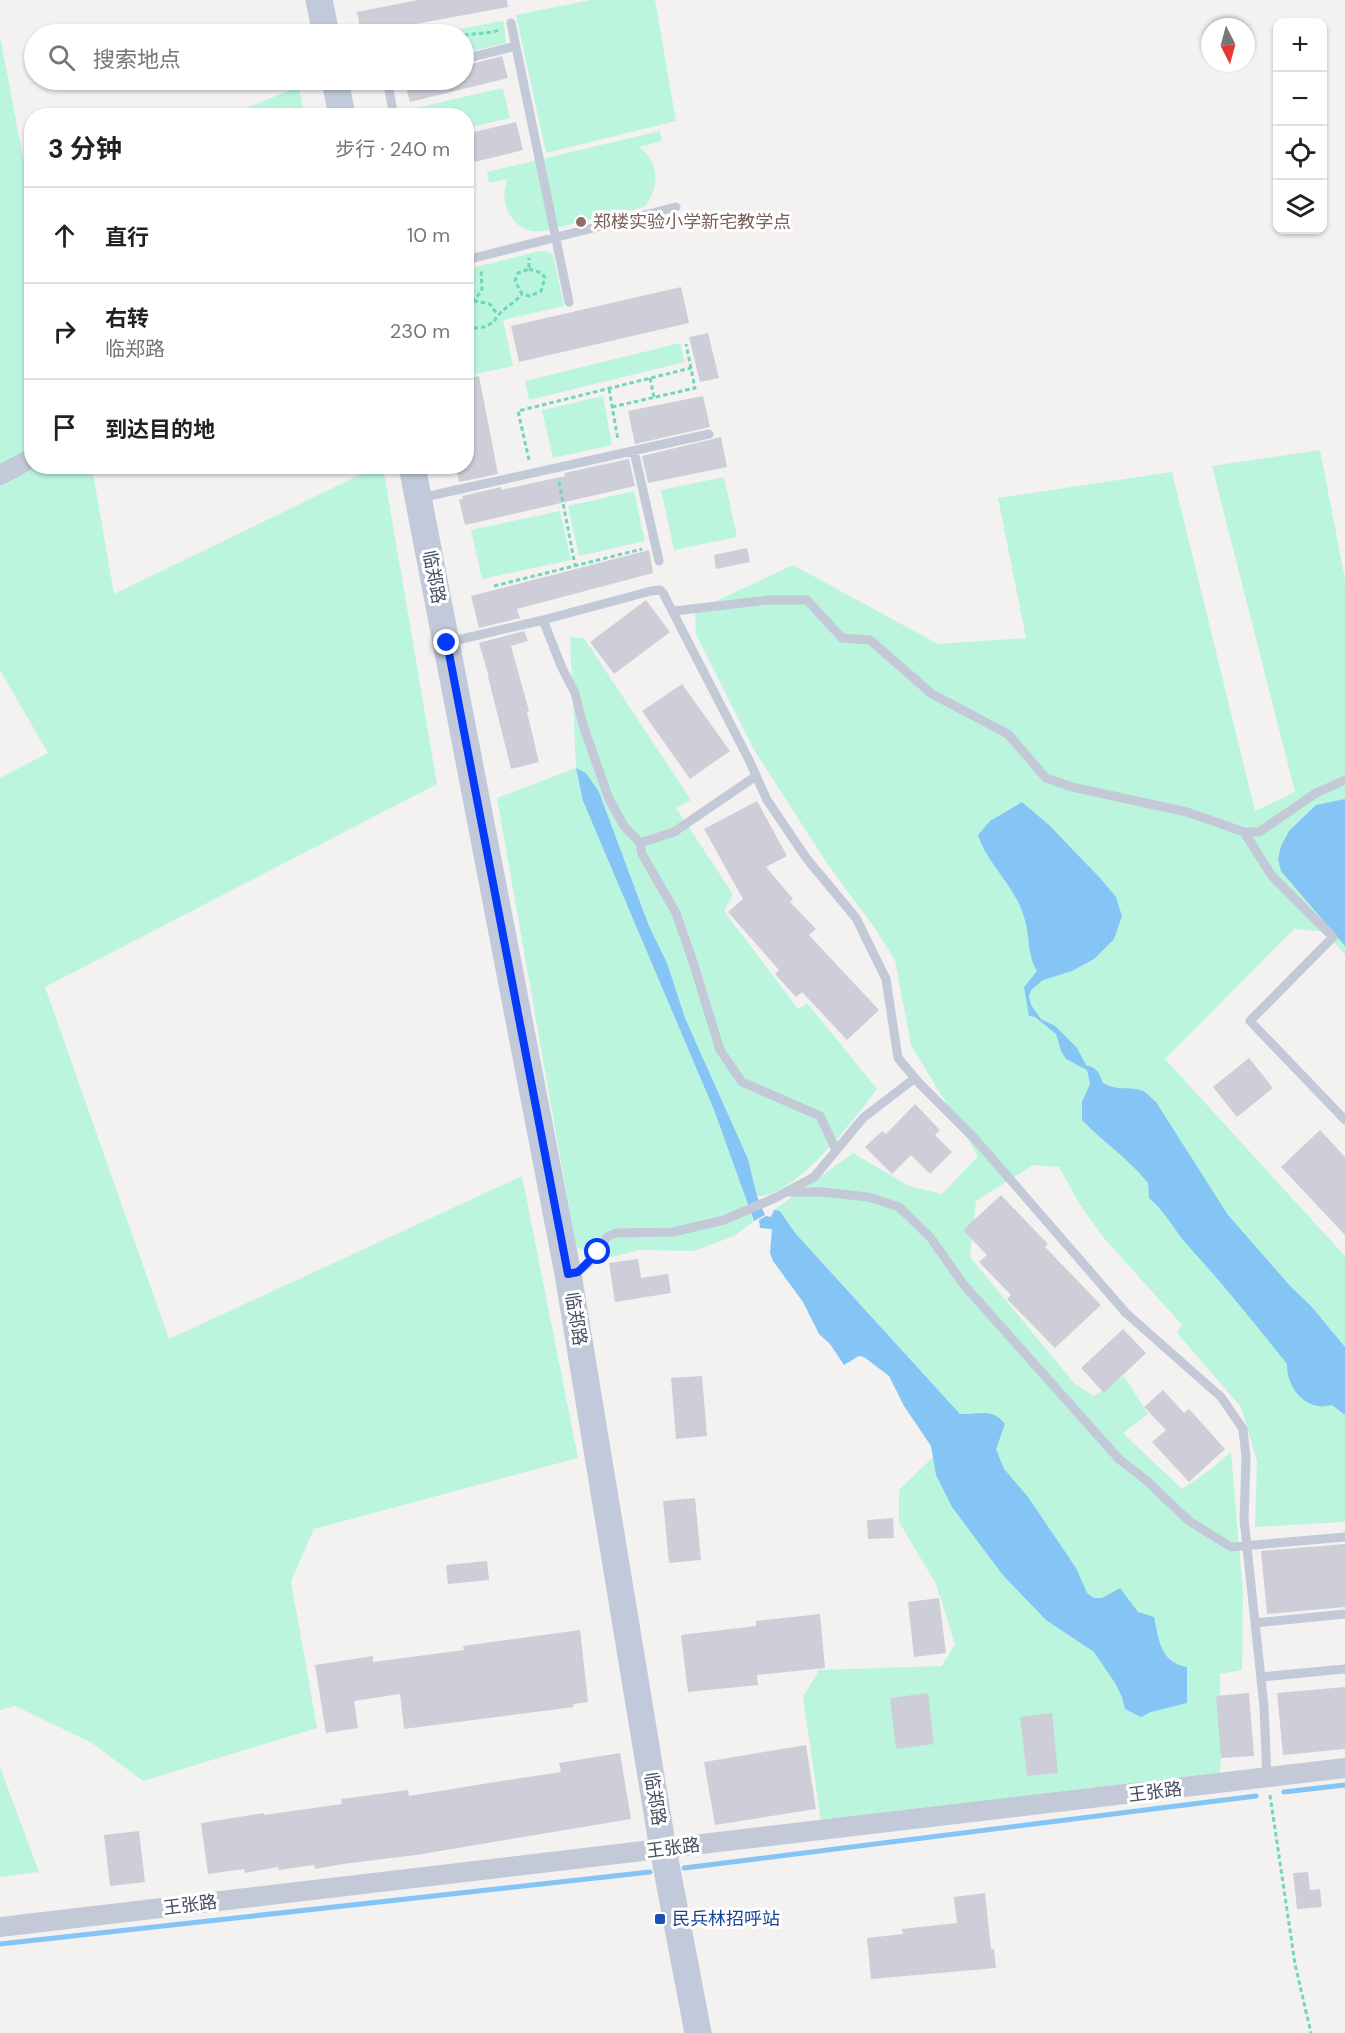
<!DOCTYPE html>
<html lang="zh">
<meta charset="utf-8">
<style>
body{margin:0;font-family:"DM Sans","Noto Sans SC",sans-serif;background:#f2f2f2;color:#222}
.controls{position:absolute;right:18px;top:18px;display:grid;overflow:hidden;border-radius:12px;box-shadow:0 2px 4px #0004}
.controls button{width:54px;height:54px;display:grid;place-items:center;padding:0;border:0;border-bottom:2px solid #e0e0e0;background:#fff;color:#222;font:30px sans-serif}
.compass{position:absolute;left:1201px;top:18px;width:54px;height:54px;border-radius:50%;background:#fff;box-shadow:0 2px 4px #0004;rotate:174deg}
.stop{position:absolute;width:18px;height:18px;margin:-14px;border:4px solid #053af9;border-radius:50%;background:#fff}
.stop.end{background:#053af9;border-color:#fff;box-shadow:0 2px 6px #0008}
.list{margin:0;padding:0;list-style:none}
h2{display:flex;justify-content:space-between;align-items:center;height:78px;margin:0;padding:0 24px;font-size:26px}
h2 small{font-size:20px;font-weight:400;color:#767676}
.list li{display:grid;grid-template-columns:39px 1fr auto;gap:18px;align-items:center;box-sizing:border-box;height:96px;padding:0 24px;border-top:2px solid #e0e0e0}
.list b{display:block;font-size:22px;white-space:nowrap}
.list p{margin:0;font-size:20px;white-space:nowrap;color:#767676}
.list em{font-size:20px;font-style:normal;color:#767676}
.icon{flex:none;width:33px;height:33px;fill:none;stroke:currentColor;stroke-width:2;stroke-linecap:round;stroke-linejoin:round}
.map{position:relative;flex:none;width:1345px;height:2033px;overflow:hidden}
.search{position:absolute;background:#fff;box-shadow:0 2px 4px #0004;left:24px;top:24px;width:450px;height:66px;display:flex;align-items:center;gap:15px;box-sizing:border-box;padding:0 21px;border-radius:33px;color:#767676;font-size:22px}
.panel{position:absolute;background:#fff;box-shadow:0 2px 4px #0004;left:24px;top:108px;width:450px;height:366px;border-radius:24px}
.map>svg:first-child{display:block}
.green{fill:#bcf5de}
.water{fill:#84c5f6}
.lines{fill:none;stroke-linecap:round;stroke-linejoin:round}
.stream{stroke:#84c5f6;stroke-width:5}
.building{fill:#cdced7}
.path{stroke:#70d7bb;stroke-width:3;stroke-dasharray:4.5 3;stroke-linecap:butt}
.service{stroke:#c3c9d7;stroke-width:9}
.minor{stroke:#c3c9d7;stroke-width:20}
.secondary{stroke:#c2c9db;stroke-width:27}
.route{stroke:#053af9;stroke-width:8}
.education-dot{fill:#8d6e63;stroke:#fff;stroke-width:2}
.transit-dot{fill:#1a4fb4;stroke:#fff;stroke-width:2}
.labels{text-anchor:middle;stroke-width:6;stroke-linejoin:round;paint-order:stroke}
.education-label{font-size:18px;fill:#785e54;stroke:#fff;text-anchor:start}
.street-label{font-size:18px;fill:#464f61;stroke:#fff}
.transit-label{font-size:18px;fill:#164399;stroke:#fff;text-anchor:start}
</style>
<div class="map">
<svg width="1345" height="2033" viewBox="0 0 1345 2033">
<rect width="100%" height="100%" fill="#f4f1f1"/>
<path class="green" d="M591 0H655L676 121 546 153 516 15Z
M501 21 504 22 506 43 464 53V34H434Z
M0 36 30 194H31L32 466 92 467 114 594 376 467H383L437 784 45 987 169 1339 522 1176 578 1458 314 1529 291 1581 317 1728 143 1781 92 1743 15 1706 0 1710V778L48 753 0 670Z
M299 87 304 115H228Z
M503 88 510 118 467 128 466 116 403 115 402 111Z
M660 131 662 141 639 147C660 162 660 188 644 207L543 231C514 236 496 202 508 179L489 183 487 172Z
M540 251H547L553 255 564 306 503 320 513 366 467 376V269Z
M680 343 685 362 529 400 525 381Z
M603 396 612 445 553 458 542 410Z
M1320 450 1345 579V955L1326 932 1294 929 1165 1059 1345 1256V1522L1255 1527 1257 1461 1241 1407 1177 1333 1182 1325 1104 1238 1080 1205 1059 1167 1033 1165 976 1201 970 1257 1075 1384 1094 1396 1124 1376 1148 1414 1123 1433 1182 1489 1211 1469 1231 1452 1243 1593 1242 1670 1220 1674 1221 1762 1219 1777 821 1821 803 1697 819 1670 942 1666 955 1644 936 1584 899 1522V1490L933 1457 960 1414 796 1234 785 1217 774 1210 853 1153 909 1186 942 1194 978 1156 911 1045 895 960 874 927 826 862 753 748 696 634 695 611 793 565 938 644 1026 638 998 498 1172 472 1255 811 1295 792 1212 466Z
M724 477 737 537 674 550 661 490Z
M634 491 645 541 579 556 568 506Z
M560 511 571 560 482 579 471 530Z
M570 637 584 638 691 800 676 808 733 894 724 911 798 1009 807 1003 877 1089C856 1117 793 1200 757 1196L748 1159 685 1018 667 964 649 926 599 792 586 773 583 801 714 1110 754 1221 734 1236 694 1251 639 1250 605 1259 576 1247 497 798 576 768Z
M0 1767 39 1872 0 1877Z"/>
<path class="water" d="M576 768 586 773 599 792 649 926 667 963 685 1018 748 1159 757 1196 765 1215 754 1221 714 1110 583 801Z
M1345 799V946L1281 871 1278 859 1281 846 1289 831 1316 805Z
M1022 802 1049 825 1100 878 1116 897 1122 916 1114 939 1094 959 1072 971 1043 980 1031 990 1029 997 1031 1005 1041 1019 1055 1026 1077 1048 1086 1065C1097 1068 1099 1072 1103 1083 1118 1092 1132 1085 1145 1092 1149 1095 1152 1099 1156 1102L1228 1215 1291 1287 1311 1306 1345 1347V1415L1332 1405C1327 1406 1322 1407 1317 1406 1298 1402 1286 1381 1287 1364 1255 1324 1224 1285 1190 1248 1175 1232 1166 1212 1149 1198L1148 1183C1129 1159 1103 1142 1082 1120V1102L1090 1084 1087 1070 1066 1059 1061 1051 1056 1034 1035 1017 1029 1016 1024 987 1037 971C1027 955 1030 935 1024 917 1015 886 988 865 978 835L990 821Z
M774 1210 780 1211 796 1234 960 1414C978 1415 992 1407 1005 1424L996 1449 1004 1469 1028 1497 1076 1568 1087 1593 1094 1598H1102L1120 1588 1138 1612 1154 1617C1159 1639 1160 1663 1187 1667V1703L1151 1712 1141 1717 1125 1709 1122 1697 1115 1683 1094 1652 1046 1620 1021 1594 1002 1574 952 1507 936 1475 931 1446 904 1406 889 1376 864 1357 859 1356 844 1365 830 1344 819 1334 803 1302 773 1261 770 1253 772 1229 760 1228 759 1220 766 1216 771 1217Z"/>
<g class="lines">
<path class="stream" d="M1284 1792 1345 1785
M684 1868 1256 1796
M0 1944 650 1872"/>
</g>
<path class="building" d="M418 0H507L508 7 361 34 357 12Z
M502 56 508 78 410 102 404 80H464V66Z
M516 122 523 150 466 164V134Z
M681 287 689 323 519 362 511 326Z
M708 333 719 378 700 382 689 337Z
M479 376 498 474 459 482 456 466H466V379Z
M703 396 710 427 635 444 628 411Z
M721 437 727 467 648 483 642 456Z
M629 459 635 486 465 525 459 499H463L462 496 501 487V490L565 476 564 473Z
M747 548 750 562 716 569 714 555Z
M649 550 653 573 517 609 520 618 479 628 471 596Z
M646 600 670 632 614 674 590 642Z
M524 631 528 641 511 646 529 711 527 712 539 762 511 769 488 677H489L479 643Z
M682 684 730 751 690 779 642 711Z
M757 801 787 856 766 867 793 899 790 902 816 929 809 935 879 1010 847 1040 802 992 796 997 775 974 779 970 728 912 743 899 704 829Z
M1249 1058 1273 1088 1237 1117 1213 1087Z
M915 1104 940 1130 935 1135 952 1152 930 1174 911 1155 892 1174 865 1147 882 1131 886 1134Z
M1320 1130 1345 1157V1235L1281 1167Z
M1001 1195 1048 1244 1045 1247 1101 1305 1055 1348 1007 1299 1011 1295 979 1262 987 1255 963 1230Z
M638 1259 641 1278 668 1274 671 1293 615 1302 609 1263Z
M1123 1329 1146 1353 1104 1393 1081 1368Z
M702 1376 707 1436 676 1439 671 1378Z
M1163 1390 1184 1413 1189 1409 1225 1449 1189 1482 1152 1442 1166 1430 1144 1407Z
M695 1498 701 1560 669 1563 663 1501Z
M893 1518 894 1538 868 1539 867 1520Z
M1345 1544V1607L1267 1614 1261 1551Z
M487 1561 489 1580 448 1584 446 1565Z
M939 1598 946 1653 914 1657 908 1602Z
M820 1614 825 1668 757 1675 758 1685 688 1692 681 1635 756 1626V1621Z
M580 1630 588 1702 573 1704 574 1707 404 1729 400 1694 354 1701 358 1728 326 1733 315 1665 373 1656V1662L464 1650 463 1646Z
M1345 1687V1749L1283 1755 1277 1693Z
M928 1693 934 1744 896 1749 890 1698Z
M1249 1693 1254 1756 1221 1758 1216 1696Z
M1052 1713 1058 1773 1027 1776 1020 1717Z
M806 1745 816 1809 715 1825 704 1762Z
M620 1753 631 1819 416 1855 343 1864 315 1869 314 1865 279 1870 278 1867 245 1873 244 1869 208 1874 201 1823 264 1813V1815L342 1804 341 1799 408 1790 409 1796 489 1783 561 1772 559 1763Z
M139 1831 145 1882 110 1886 104 1835Z
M1308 1872 1310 1890 1320 1889 1322 1907 1297 1909 1293 1873Z
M985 1893 991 1949H994L996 1968 871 1979 867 1938 903 1934 902 1929 957 1923 954 1897Z"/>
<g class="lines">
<path class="path" d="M464 35 493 32 499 30
M529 269 542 273 545 278 541 291 530 296 522 294 515 281 518 273 529 269V258
M466 302 476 301 490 304 497 314
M472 302 482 291 481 269
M466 329 484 327 494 322C499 310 513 305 522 294
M650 378 654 397
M609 389 618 440
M612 407 695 388 686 344
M529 460 518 411 691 368
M559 482 575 565
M494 586 642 549
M1270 1795 1295 1964 1311 2033"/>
<path class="service" d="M511 23 569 302
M464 59 516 46
M387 80 394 116
M466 260 676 207
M634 451 659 561
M420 498 709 434
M674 611 768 600H807L842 638 870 640 932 694 1008 734 1046 778 1072 787 1187 812 1244 832H1259L1316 793 1345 780
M543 620 562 668 575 693 583 725 609 799 624 826 640 843 674 832 756 776
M449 642 543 620 651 591 660 590 663 593 749 760 767 800 807 859 856 918 886 979 898 1058 920 1084 976 1140 1126 1313 1221 1397 1243 1429 1246 1458 1244 1519 1264 1707 1267 1779
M1244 832 1272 876 1333 937 1250 1021 1345 1120
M640 843 642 854 676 913 694 965 720 1050 742 1082 820 1116 836 1150
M786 1192H822L868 1197 899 1207 930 1237 964 1285 1119 1459 1147 1481 1189 1521 1231 1547 1345 1537
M571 1274C587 1270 599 1250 607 1237L616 1233 673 1232 724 1220 775 1198 814 1177 863 1118 915 1078
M1255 1623 1345 1614
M1261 1677 1345 1669"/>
<path class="minor" d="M0 475 32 458
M0 1927 1345 1768"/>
<path class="secondary" d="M319 0 326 34
M335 80 342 116
M412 466 568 1274 663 1849 698 2033"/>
</g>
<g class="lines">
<path class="route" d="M447 643 568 1274 578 1272 598 1252"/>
</g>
<circle class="education-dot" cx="581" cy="222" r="6"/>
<rect class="transit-dot" x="654" y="1913" width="12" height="12" rx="3"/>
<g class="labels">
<g class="education-label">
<text x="593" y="228">郑楼实验小学新宅教学点</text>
</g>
<g class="street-label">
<text transform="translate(434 577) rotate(79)" y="6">临郑路</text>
<text transform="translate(576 1319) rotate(81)" y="6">临郑路</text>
<text transform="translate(1155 1792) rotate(-7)" y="6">王张路</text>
<text transform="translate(655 1799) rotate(81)" y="6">临郑路</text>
<text transform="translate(673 1848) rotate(-7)" y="6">王张路</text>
<text transform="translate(190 1905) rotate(-7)" y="6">王张路</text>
</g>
<g class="transit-label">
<text x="672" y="1925">民兵林招呼站</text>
</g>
</g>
</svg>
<div class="controls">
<button>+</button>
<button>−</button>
<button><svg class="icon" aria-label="locate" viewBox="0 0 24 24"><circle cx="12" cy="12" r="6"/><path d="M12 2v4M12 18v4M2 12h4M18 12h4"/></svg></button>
<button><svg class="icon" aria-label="layers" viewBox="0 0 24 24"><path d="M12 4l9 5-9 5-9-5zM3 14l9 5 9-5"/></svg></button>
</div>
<svg class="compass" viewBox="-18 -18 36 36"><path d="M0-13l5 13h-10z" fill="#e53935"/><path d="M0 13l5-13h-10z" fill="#767676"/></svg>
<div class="stop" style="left:598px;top:1252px"></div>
<div class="stop end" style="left:447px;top:643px"></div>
<div class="search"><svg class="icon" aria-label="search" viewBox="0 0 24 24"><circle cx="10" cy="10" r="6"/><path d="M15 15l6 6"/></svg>搜索地点</div>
<section class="panel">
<h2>3 分钟<small>步行 · 240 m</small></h2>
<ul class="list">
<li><svg class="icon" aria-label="ahead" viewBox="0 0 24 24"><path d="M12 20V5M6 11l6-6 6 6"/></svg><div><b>直行</b></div><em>10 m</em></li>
<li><svg class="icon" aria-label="right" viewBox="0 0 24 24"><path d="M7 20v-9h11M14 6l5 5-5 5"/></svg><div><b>右转</b><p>临郑路</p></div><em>230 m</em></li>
<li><svg class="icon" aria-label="arrive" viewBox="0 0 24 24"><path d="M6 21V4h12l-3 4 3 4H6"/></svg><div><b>到达目的地</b></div></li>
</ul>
</section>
</div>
